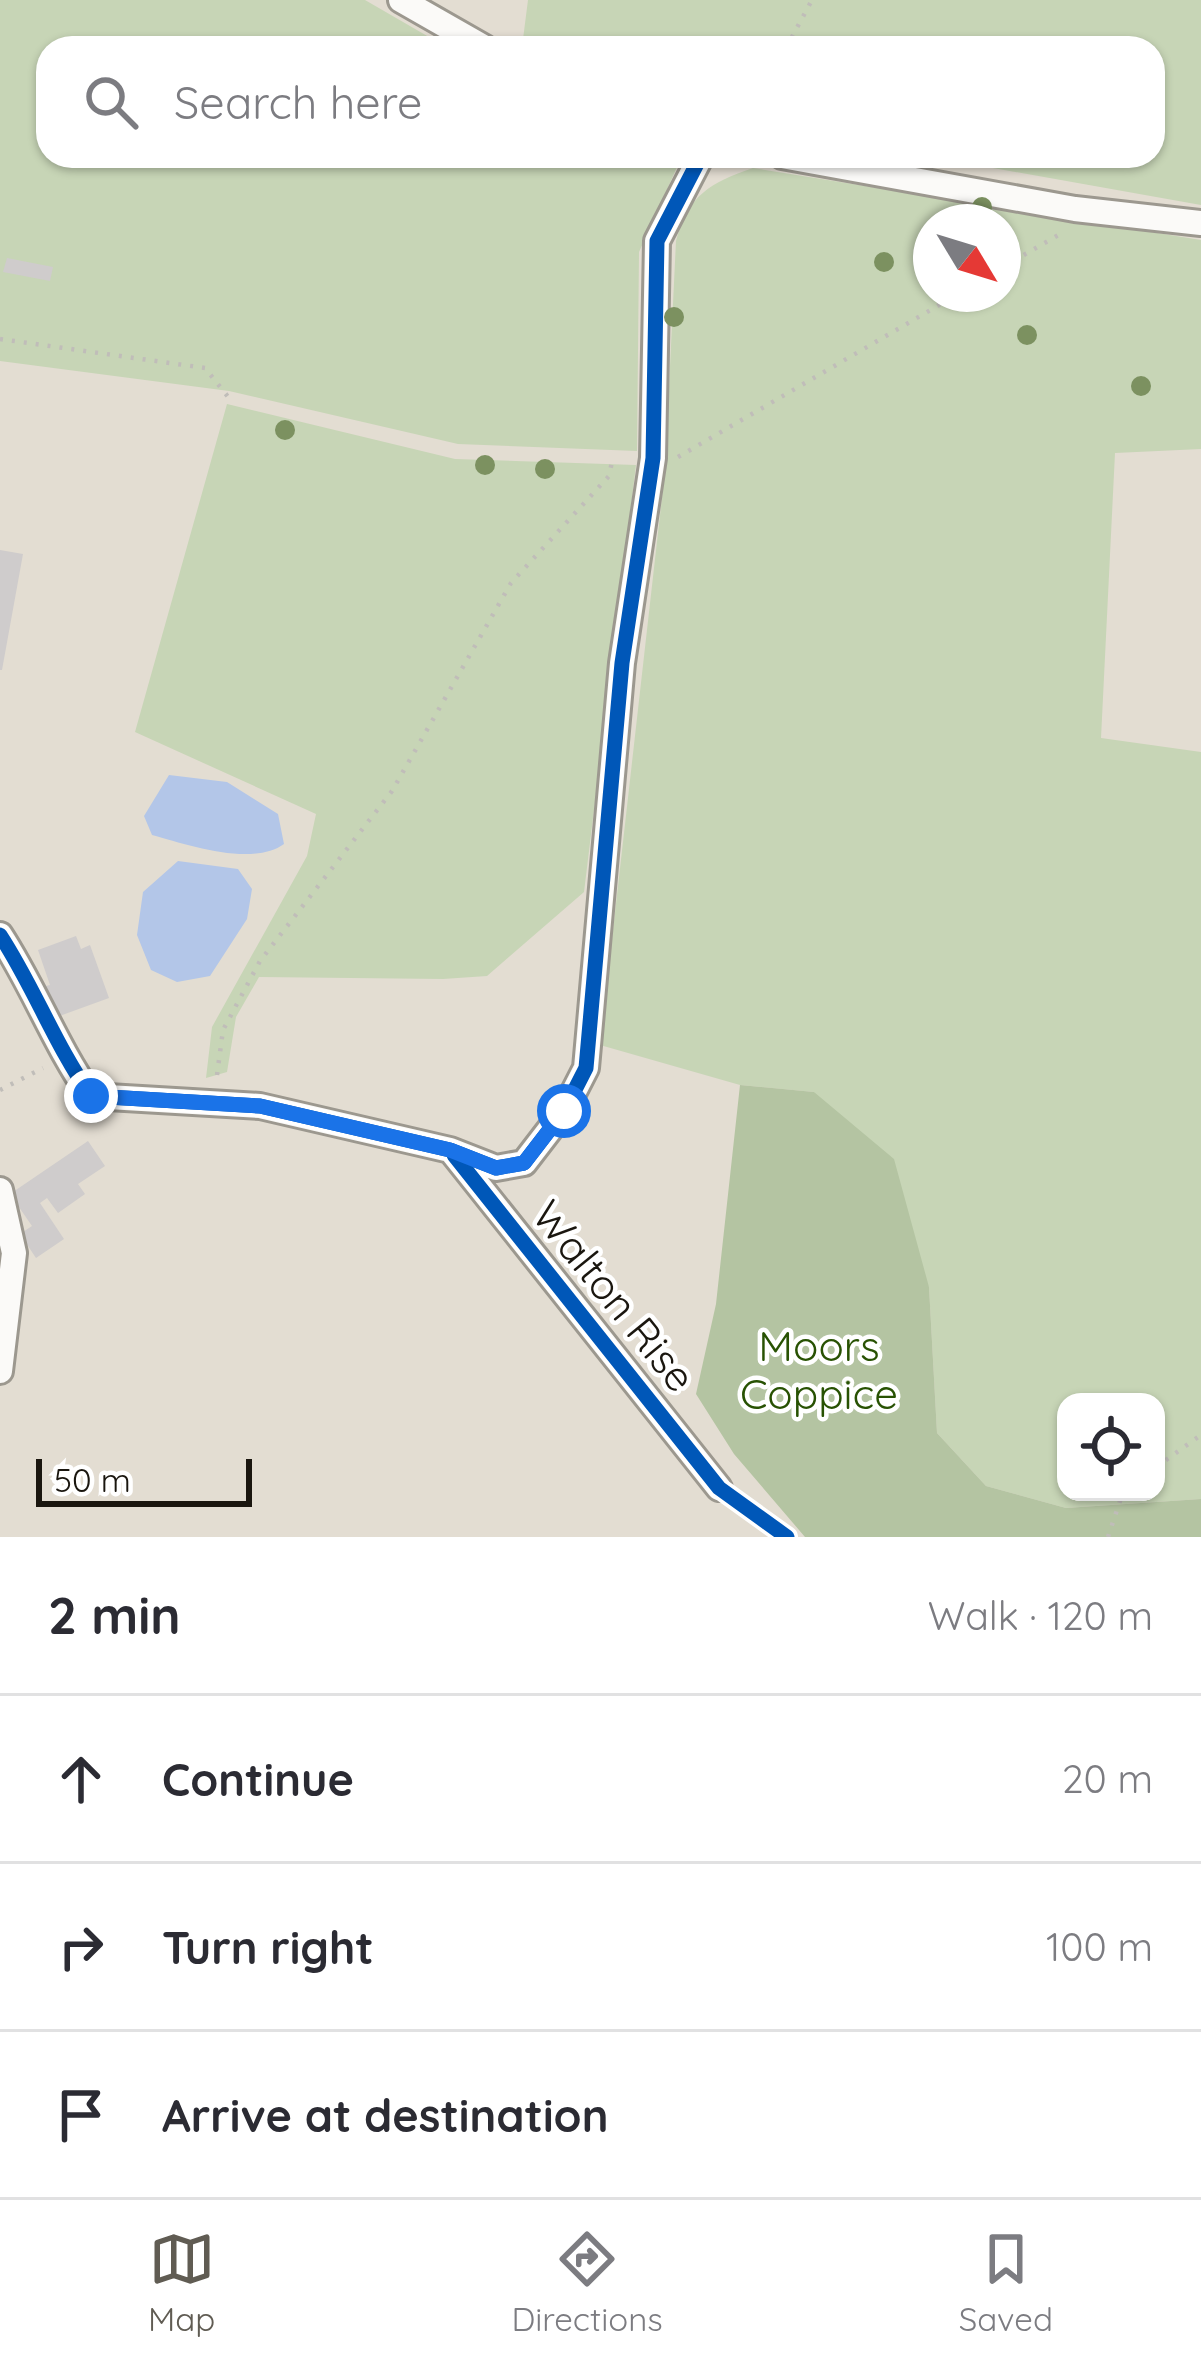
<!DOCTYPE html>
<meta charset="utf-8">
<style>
body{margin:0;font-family:Quicksand,sans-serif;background:#f2f2f3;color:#2b2b33}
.controls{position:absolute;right:36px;bottom:36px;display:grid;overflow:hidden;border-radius:24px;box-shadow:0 3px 9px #0004}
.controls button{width:108px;height:108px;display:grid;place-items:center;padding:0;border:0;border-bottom:3px solid #e1e1e2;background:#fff;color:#2b2b33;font:60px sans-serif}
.compass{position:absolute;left:913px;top:204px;width:108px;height:108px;border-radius:50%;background:#fff;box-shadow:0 3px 9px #0004;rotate:128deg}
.scale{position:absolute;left:36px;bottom:30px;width:216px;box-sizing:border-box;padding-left:12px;border:6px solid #1a160f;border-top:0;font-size:33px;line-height:42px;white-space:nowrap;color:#1a160f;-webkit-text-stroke:9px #fff;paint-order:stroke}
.stop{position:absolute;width:36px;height:36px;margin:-27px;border:9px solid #1a73e8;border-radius:50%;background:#fff}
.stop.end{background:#1a73e8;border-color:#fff;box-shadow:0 3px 12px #0008}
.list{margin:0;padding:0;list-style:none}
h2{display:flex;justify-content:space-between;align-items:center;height:156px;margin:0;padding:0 48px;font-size:51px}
h2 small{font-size:39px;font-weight:400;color:#7c7c81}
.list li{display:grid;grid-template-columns:78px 1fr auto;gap:36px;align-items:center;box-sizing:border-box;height:168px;padding:0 48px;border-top:3px solid #e1e1e2}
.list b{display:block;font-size:45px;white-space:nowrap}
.list em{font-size:39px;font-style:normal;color:#7c7c81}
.icon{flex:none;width:66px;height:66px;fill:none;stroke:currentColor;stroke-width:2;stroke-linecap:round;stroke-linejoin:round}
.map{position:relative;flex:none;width:1201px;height:1537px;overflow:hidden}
.search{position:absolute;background:#fff;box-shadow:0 3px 9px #0004;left:36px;right:36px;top:36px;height:132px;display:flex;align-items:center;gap:30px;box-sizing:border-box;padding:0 42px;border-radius:36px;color:#7c7c81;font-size:45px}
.sheet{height:660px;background:#fff}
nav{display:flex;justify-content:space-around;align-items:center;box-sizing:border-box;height:168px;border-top:3px solid #e1e1e2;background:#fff;font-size:33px;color:#7c7c81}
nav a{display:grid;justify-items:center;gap:6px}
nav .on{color:#605c53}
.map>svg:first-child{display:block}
.green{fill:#c7d5b6;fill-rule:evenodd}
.forest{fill:#b4c4a2}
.water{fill:#b3c6e8}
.building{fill:#cfcccc}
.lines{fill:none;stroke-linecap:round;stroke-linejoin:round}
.minor-casing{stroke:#9c988f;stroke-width:30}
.path{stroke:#c0bdb9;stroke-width:4.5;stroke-dasharray:3 9;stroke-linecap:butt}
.minor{stroke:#fbfaf8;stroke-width:24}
.cycleway-casing{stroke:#fff;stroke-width:22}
.cycleway{stroke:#0057b8;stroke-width:15}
.tree{fill:#7c9160}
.route{stroke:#1a73e8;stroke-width:15}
.labels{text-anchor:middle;stroke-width:9;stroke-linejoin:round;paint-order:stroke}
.street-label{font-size:42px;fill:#1a160f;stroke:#fff}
.park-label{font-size:42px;fill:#285203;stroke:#fff}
</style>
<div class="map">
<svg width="1201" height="1537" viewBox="0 0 1201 1537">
<rect width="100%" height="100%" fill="#e3ddd2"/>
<path class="green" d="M0 0H365L448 48H48V156H682L639 252 637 451 458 444 229 391 0 361Z
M528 0H1201V205L926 156H1153V48H526L522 47Z
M753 168 1201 240V449L1115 453 1101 738 1201 752V1499L1066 1508 986 1486 937 1433 929 1287 814 1092 740 1085 600 1045 665 471 676 241C688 195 710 183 753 168ZM931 222H1003V294H931ZM1066 1402H1156V1492H1066Z
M227 404 455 459 636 465 584 892 487 976 443 979 259 977 236 1017 227 1072 206 1078 212 1027 307 856 316 814 135 732Z"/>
<path class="forest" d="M740 1085 814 1092 894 1159 929 1287 937 1433 986 1486 1066 1508 1201 1499V1537H805L734 1454 696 1394 716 1304Z"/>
<path class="water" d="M169 775 227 782 278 814 284 844C252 867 188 845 152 835L144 816Z
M178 861 238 869 252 889 247 919 210 976 177 982 151 970 137 935 143 892Z"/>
<path class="building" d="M7 258 53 267 50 281 3 272Z
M0 550 23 554 2 670H0Z
M76 936 81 949 90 945 109 998 54 1018 42 987 50 985 38 950Z
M88 1141 105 1166 78 1184 85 1194 58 1213 47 1198 40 1203 64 1239 36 1258 20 1234 32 1226 10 1194Z"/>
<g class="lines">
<defs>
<path id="minor" d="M401 0 485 48
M782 156 1075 209 1201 223
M0 935C34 987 55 1045 91 1096L260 1106 450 1150 496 1168 524 1163 564 1111 586 1068 622 663 653 458 657 241 701 156
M452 1152 719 1488
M0 1190 14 1253 0 1371"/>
</defs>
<use href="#minor" class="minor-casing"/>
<path class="path" d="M786 48 812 0
M1003 267 1060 234
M0 339 205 368 229 398
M678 457 958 294
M217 1075 223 1030 260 961 392 791 511 583 609 476 613 457
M0 1090 43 1068
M1156 1467 1201 1435
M1108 1537 1123 1492"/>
<use href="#minor" class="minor"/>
<defs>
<path id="cycleway" d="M0 935C34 987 55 1045 91 1096L260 1106 450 1150 496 1168 524 1163 564 1111 586 1068 622 663 653 458 657 241 701 156
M454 1155 719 1488 787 1537"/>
</defs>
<use href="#cycleway" class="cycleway-casing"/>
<use href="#cycleway" class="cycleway"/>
</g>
<g class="tree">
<circle cx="982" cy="207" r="10"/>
<circle cx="884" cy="262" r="10"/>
<circle cx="674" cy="317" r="10"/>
<circle cx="1027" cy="335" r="10"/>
<circle cx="1141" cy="386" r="10"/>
<circle cx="285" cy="430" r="10"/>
<circle cx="485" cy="465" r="10"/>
<circle cx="545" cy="469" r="10"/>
</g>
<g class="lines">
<path class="route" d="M91 1096 260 1106 450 1150 496 1168 524 1163 564 1111"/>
</g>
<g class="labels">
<g class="street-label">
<text transform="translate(614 1296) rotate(51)" y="15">Walton Rise</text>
</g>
<g class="park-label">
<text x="819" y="1361">Moors<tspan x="819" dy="48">Coppice</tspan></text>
</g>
</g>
</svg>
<div class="controls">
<button><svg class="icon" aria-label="locate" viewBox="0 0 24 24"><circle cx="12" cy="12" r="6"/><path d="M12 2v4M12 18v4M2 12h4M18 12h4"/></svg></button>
</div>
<svg class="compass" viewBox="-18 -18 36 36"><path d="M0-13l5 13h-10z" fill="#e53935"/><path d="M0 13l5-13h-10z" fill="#7c7c81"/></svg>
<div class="scale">50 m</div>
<div class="stop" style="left:564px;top:1111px"></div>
<div class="stop end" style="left:91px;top:1096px"></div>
<div class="search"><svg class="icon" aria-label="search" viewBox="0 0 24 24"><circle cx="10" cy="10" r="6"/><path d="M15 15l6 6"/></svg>Search here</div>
</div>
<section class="sheet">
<h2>2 min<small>Walk · 120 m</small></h2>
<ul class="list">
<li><svg class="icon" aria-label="ahead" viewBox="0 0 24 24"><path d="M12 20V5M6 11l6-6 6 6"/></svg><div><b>Continue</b></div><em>20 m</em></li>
<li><svg class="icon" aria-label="right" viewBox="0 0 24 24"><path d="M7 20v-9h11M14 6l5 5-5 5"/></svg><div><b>Turn right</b></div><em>100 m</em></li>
<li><svg class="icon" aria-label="arrive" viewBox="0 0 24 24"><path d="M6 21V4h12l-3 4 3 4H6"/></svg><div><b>Arrive at destination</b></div></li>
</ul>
</section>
<nav>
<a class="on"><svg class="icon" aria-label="map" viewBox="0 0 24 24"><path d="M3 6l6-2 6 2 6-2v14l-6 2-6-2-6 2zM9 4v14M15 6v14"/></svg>Map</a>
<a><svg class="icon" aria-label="directions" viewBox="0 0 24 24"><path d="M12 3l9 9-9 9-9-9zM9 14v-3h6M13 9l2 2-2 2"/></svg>Directions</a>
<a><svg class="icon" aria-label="saved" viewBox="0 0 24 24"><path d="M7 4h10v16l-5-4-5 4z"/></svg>Saved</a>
</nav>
